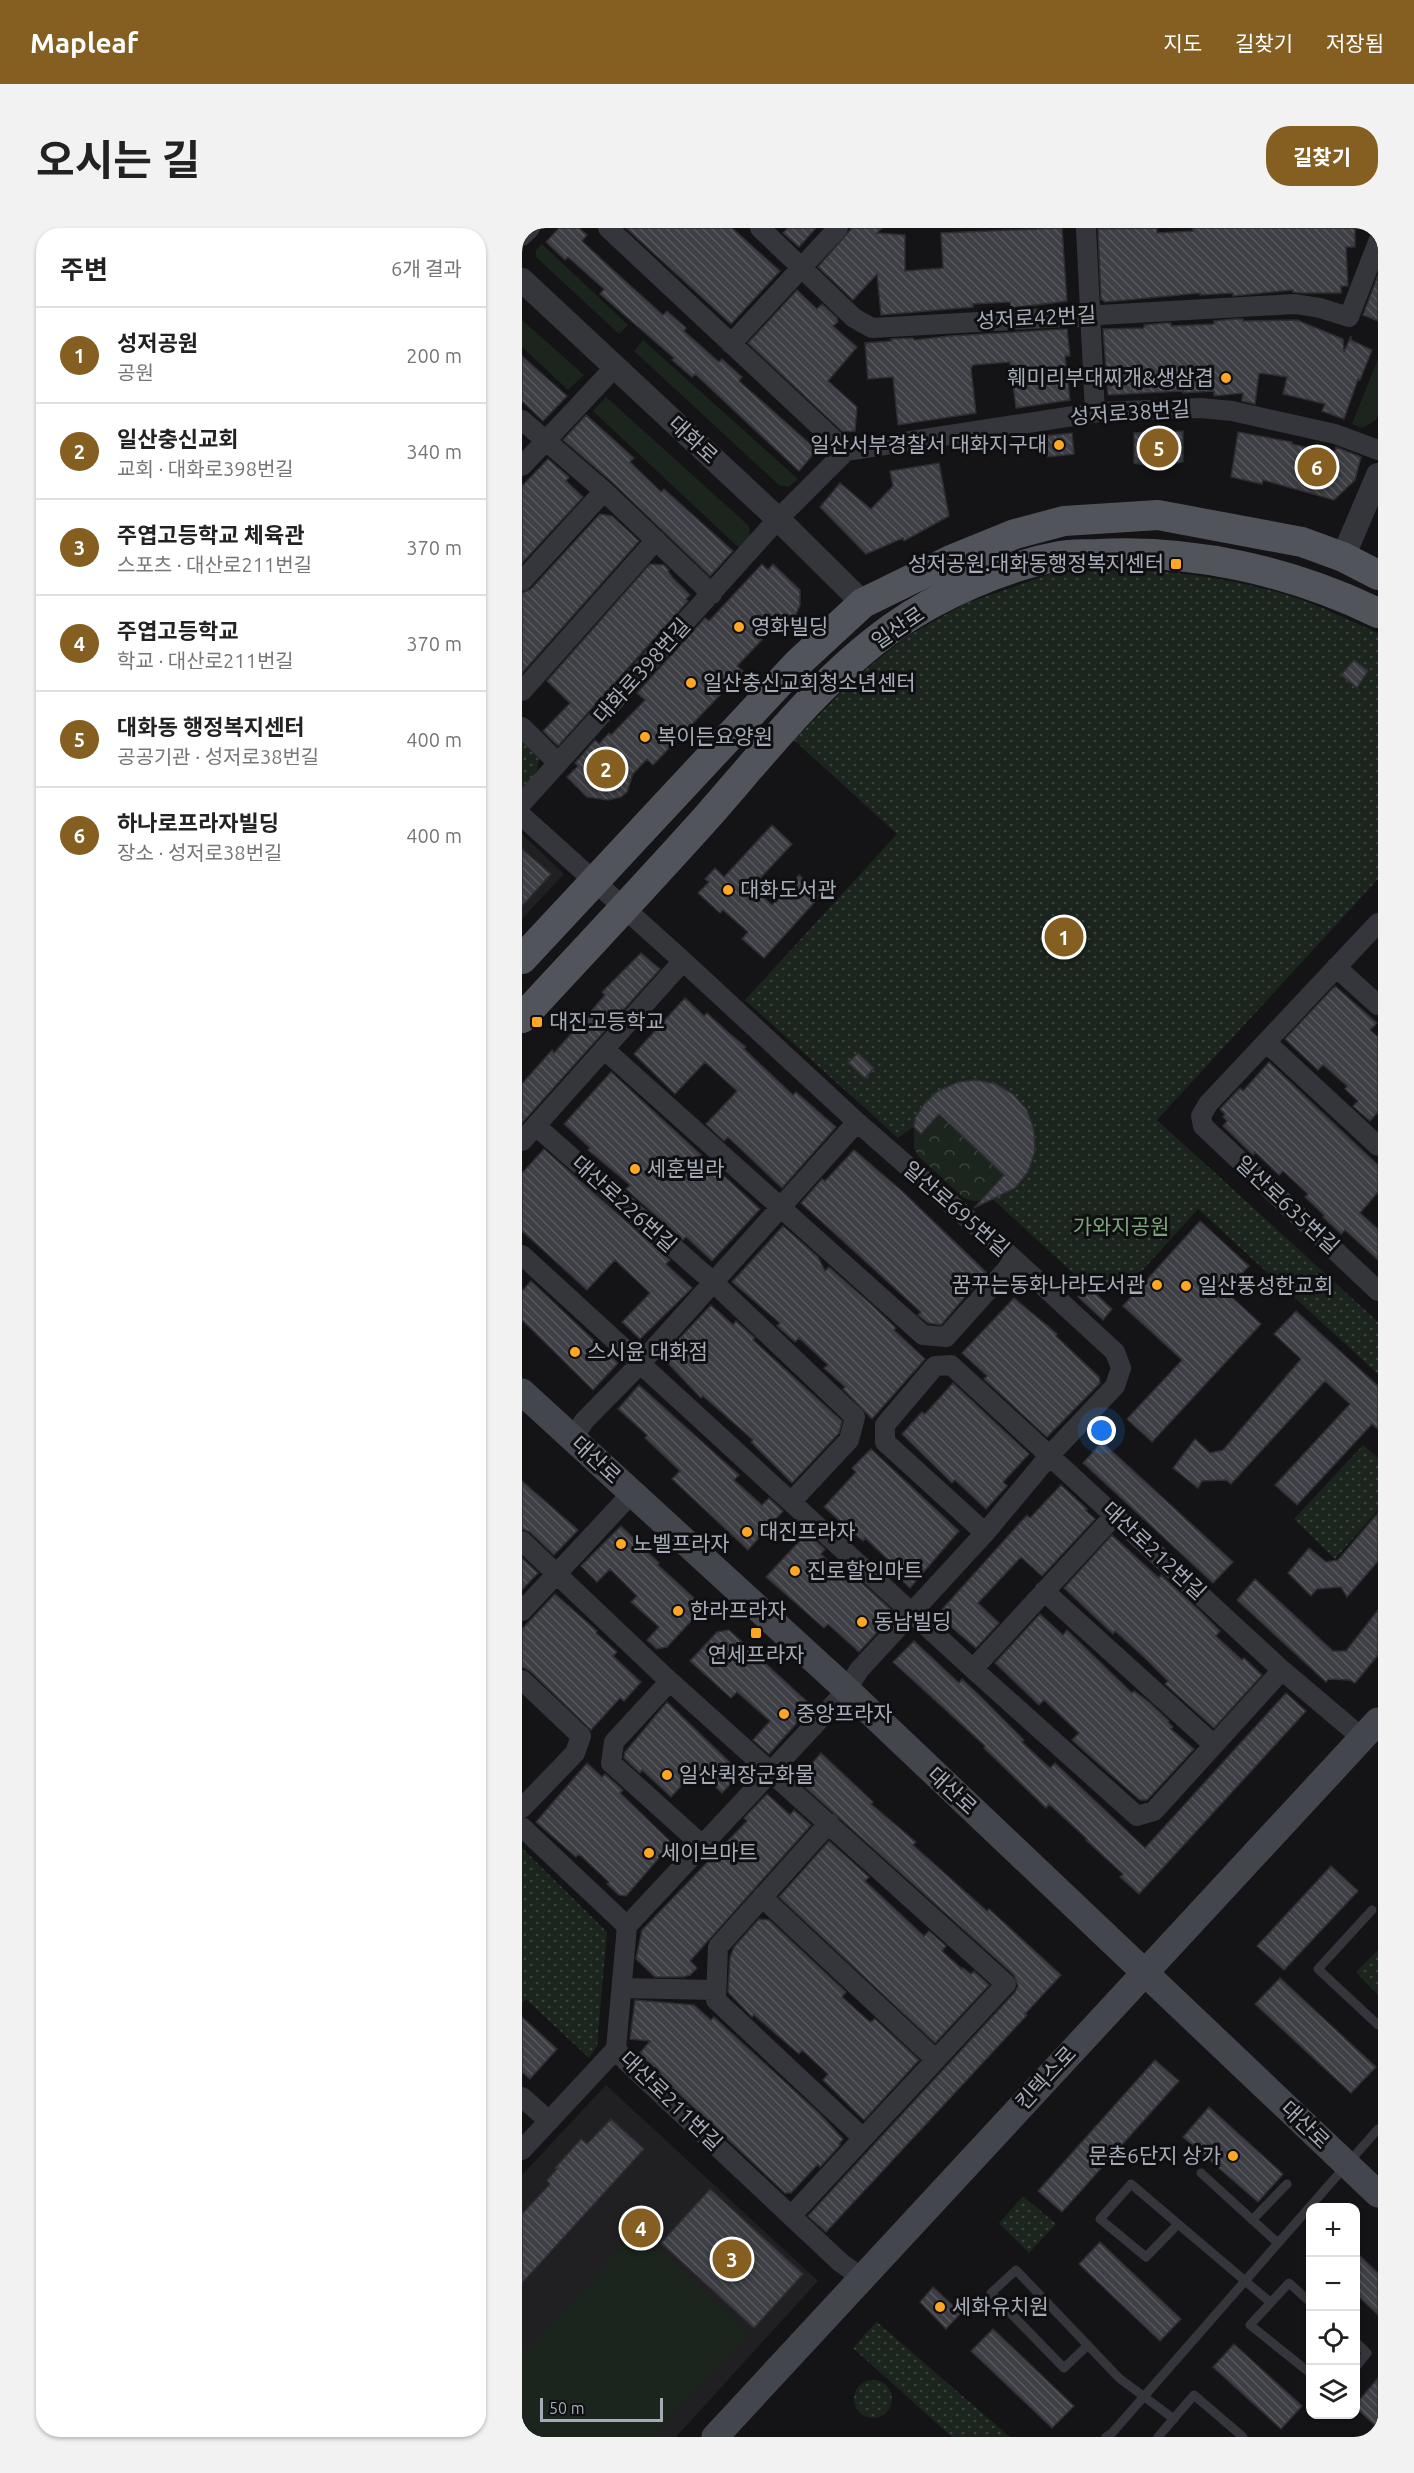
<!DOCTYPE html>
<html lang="ko">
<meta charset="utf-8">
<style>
body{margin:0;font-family:Ubuntu,"Noto Sans KR",sans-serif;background:#f2f2f2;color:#222}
.controls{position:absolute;right:18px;bottom:18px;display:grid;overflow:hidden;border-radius:12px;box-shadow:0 2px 4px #0004}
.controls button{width:54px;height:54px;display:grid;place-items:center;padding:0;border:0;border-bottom:2px solid #e0e0e0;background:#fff;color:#222;font:30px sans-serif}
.scale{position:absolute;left:18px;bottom:15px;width:123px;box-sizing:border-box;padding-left:6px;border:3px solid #a5acb8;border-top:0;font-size:16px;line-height:21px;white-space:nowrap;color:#a5acb8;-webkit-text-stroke:4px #0f0f11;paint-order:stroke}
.you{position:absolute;left:580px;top:1203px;width:21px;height:21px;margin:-15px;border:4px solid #fff;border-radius:50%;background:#1a73e8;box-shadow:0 0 0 9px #1a73e833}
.badge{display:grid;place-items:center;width:39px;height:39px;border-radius:50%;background:#855e22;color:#fff;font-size:20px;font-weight:700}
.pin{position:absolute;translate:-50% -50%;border:3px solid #fff;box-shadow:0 2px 6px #0006}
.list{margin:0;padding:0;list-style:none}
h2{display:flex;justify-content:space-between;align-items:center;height:78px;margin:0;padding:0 24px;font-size:26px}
h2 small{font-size:20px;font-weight:400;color:#767676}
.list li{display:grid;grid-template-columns:39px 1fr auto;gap:18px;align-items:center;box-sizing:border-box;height:96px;padding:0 24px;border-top:2px solid #e0e0e0}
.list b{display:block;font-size:22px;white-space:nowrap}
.list p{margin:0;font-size:20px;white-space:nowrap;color:#767676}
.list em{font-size:20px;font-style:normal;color:#767676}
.icon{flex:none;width:33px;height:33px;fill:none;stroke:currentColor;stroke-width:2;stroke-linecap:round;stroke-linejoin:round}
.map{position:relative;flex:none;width:856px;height:2209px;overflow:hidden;border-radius:24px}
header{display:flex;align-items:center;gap:36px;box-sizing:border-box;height:84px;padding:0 30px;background:#855e22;color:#fff}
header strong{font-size:28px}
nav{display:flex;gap:33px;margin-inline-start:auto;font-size:21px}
.intro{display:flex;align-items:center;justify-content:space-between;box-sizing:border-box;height:144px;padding:0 36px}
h1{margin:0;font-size:42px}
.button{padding:15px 27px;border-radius:24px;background:#855e22;color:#fff;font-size:21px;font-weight:700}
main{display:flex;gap:36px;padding:0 36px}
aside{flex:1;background:#fff;border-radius:24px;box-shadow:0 2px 4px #0004}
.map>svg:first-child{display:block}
.built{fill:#202023}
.grass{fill:#1c251d}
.forest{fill:url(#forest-crowns)}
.park{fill:url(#park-dots)}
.building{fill:url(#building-back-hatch);stroke:#2e2e32;stroke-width:1.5}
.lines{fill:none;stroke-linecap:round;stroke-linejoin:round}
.service{stroke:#35363c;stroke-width:9}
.minor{stroke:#35363c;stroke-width:20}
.tertiary{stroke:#35363c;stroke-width:24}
.secondary{stroke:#43464c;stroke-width:27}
.primary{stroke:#51545b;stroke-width:30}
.poi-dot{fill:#ffa723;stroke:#0f0f11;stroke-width:2}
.labels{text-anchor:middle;stroke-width:6;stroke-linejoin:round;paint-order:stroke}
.street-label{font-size:21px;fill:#a5acb8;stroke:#0f0f11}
.poi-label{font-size:21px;fill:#a5acb8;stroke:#0f0f11;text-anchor:start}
.park-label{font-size:21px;fill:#7aa47a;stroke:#0f0f11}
</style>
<header>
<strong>Mapleaf</strong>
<nav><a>지도</a><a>길찾기</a><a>저장됨</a></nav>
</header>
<div class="intro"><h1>오시는 길</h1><a class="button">길찾기</a></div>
<main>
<aside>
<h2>주변<small>6개 결과</small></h2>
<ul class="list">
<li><span class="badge">1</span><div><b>성저공원</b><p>공원</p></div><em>200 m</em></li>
<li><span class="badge">2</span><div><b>일산충신교회</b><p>교회 · 대화로398번길</p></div><em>340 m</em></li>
<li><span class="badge">3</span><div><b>주엽고등학교 체육관</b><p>스포츠 · 대산로211번길</p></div><em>370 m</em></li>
<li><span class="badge">4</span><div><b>주엽고등학교</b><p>학교 · 대산로211번길</p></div><em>370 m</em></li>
<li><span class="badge">5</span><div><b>대화동 행정복지센터</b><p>공공기관 · 성저로38번길</p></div><em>400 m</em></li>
<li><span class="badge">6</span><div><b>하나로프라자빌딩</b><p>장소 · 성저로38번길</p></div><em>400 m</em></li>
</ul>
</aside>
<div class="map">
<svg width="856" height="2209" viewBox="0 0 856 2209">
<defs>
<pattern id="forest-crowns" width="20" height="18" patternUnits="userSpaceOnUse" patternTransform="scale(1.5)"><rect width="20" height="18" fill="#1c251d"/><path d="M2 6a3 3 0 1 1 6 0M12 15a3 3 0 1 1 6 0" fill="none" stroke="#3a423c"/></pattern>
<pattern id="park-dots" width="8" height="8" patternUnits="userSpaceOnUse" patternTransform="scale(1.5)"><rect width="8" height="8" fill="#1c251d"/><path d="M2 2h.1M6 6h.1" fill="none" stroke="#3a423c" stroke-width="1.8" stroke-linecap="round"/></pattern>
<pattern id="building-back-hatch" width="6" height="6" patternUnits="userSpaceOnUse" patternTransform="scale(1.5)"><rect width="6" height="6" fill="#3e3f44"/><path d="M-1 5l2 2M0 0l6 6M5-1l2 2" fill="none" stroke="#57585d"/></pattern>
</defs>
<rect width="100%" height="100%" fill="#141416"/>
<path class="built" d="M0 606 42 646 0 691Z
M84 1857 296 2053 154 2209H0V1947Z"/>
<path class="grass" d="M20 16 106 97 97 106 14 29V22Z
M0 92 62 147 46 162 0 119Z
M121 112 276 251 266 259 257 257 112 123Z
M856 131V187L854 192 841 200 830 196Z
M84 169 227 298 228 307 217 320 71 183Z
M116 2002 227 2105 130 2209H0V2127Z"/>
<path class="forest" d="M413 890H422L478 943 479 950 465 965 471 972 451 973 442 970 396 928 392 920V899Z"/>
<path class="park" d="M598 341C662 344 727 352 788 375 811 384 833 395 856 405V651L635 892 856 1094V1146L676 981 598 1067 572 1044 562 1055 464 965 479 950 478 943 422 890 412 891 399 906 391 899 376 910 223 772 375 606 272 512 331 452 381 411 442 376 531 345Z
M0 511 17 530C17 544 9 551 0 561Z
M841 1217 856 1230V1282L813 1331 772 1291Z
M0 1620 85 1704 75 1818 67 1830 4 1771 0 1775Z
M856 1722V1767L834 1744Z
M501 1968 534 1996 507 2025 477 1995Z
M355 2093V2094L488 2209H430L331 2120Z
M332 2171a19 19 0 1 1 38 0a19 19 0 1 1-38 0Z"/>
<path class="building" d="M37 0H57L65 7 60 13 91 42 141 87 145 83 164 100 162 103 197 134 200 131 220 149 217 153 295 222 277 243 173 146 170 149 150 132 152 130 78 66 82 61 46 29 43 32 24 14Z
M104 0H210L258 43 209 96Z
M266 0H294L277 19 261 5Z
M330 0H360L355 5 383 7V43L421 40 419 5 540 0 545 73 489 80 488 74 451 76V79L359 87 355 46 331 72 296 39Z
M635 0V5L671 3V0H833V19H824L826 58H819V65H780L771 64V62L711 68V65L678 67V65L583 74 579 71 576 1Z
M856 47V93L841 87Z
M275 62 295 81 300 76 315 90 316 94 311 98 335 119 306 153 335 179 333 203 321 204 226 115Z
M713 91H721V93L775 92 821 111 822 124 829 108V112L850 122 838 152 836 151 822 191 800 183 803 176 761 166 765 149 737 145 733 176 720 173 721 165 692 168V163L661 165V163L586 167 581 101 622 100V97L644 95H649V98L692 96V93Z
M545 101 548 128H543L548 172 494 180 488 134 451 137 449 140 454 185 376 197 371 149 346 151 343 115 369 113V111L391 110 392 112 428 108Z
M0 128 45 168 21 193 0 173Z
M64 187 112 230 108 234 139 264 142 261 211 323 188 348 90 254 41 212Z
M661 203V234L634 239 612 235V205Z
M716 204 770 214V216L812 226 814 219 839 229 833 252 812 272 741 252 740 256 709 249Z
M550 205 552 226 525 229 522 208Z
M26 231 47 249 44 253 61 269 0 335V258Z
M417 235 427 288 382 313 381 310 344 326 298 279 318 255 349 281 371 258 368 243Z
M78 286 90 288 117 313 0 445V365L9 361Z
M128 336 142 337 147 342 146 343 150 349 168 367 164 371 166 373 36 518 21 503 48 475 25 453Z
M240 336 246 342 251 336 278 362V377L271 393 259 406 252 399 215 438 221 443 151 516 131 537 125 531 111 546 105 564 99 569 86 572 65 569 45 549 56 538 53 535 73 512 77 516 87 505 89 507 123 472 115 465 183 390 187 393Z
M832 432 846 443 835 460 819 447Z
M250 597 270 616 230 659 250 677 277 647 299 667 242 730 220 711 226 704 201 682 198 685 176 665 187 654 183 651 193 640 202 649Z
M0 621 29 646 0 678Z
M119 725 138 741 0 895V856L30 822 32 825 57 797 83 767 80 764Z
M813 758 855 795 848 802 856 809V884L848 893 831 878 836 873 823 861 825 858 801 837 796 842 763 811Z
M163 770 182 788 185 785 208 806 224 819 222 821 271 867 274 864 314 899 260 960 206 909 202 913 184 896 215 863 183 834 153 866 112 826Z
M336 825 352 840 343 850 326 835Z
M747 834 856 937V964L838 985 856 1001V1032L823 1002 819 1006 801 989 802 987 783 969 786 966 761 943 757 947 733 924 731 927 701 898 705 893 701 889 703 886 698 881 718 860 721 863Z
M89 844 238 981 190 1033 164 1009 161 1012 104 961 108 957 66 922 68 920 42 896Z
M454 852 474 856 491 866 505 882 512 902 513 923 506 944 493 960 452 980 482 947 417 886 399 906 392 899 393 890 402 876 416 863 436 854Z
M22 921 148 1032 144 1036 170 1060 118 1111 100 1094 128 1065 93 1032 65 1062 0 1003V945Z
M332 922 380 963 464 1044 419 1097 406 1095 396 1087 399 1084 279 975 300 951 303 953Z
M678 993 727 1038 703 1063 739 1096 630 1214 605 1191 660 1132 601 1078Z
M261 998 296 1029 303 1043 307 1039 350 1077 374 1100 372 1102 403 1131 350 1191 321 1161 323 1159 302 1140 306 1137 277 1110 273 1114 255 1098 258 1095 210 1054Z
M572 1051 582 1060 575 1067 590 1081 581 1092 556 1069Z
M9 1053 96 1135 71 1162 0 1092V1063Z
M492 1070 535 1106 534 1108 577 1149 578 1155 525 1209 462 1151 465 1148 440 1125Z
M189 1077 211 1097 214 1093 233 1110 231 1112 320 1193 317 1205 270 1255 229 1214 231 1212 181 1168 179 1170 140 1129Z
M774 1083 856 1158V1201L850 1196 775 1277 753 1257 828 1176 803 1153 709 1256 704 1252 680 1253 676 1260 651 1240 673 1211 688 1225 701 1222 779 1131 752 1106Z
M431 1155 507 1226 481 1254 485 1258 464 1281 433 1252 430 1255 380 1206 400 1184 403 1186Z
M117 1157 217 1247 212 1252 240 1277 247 1270 261 1283 226 1322 150 1251 158 1243 123 1210 125 1207 96 1181Z
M580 1214 711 1334 691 1355 561 1235Z
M349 1221 437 1303 388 1360 369 1342 373 1338 343 1310 341 1313 302 1279 334 1244 330 1240Z
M0 1253 56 1302 32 1327 8 1304 0 1301Z
M539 1257 565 1281 563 1282 573 1291 520 1348 499 1329 456 1375 477 1395 454 1420 415 1387 505 1287 508 1290Z
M856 1285V1333L825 1369 819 1359 795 1361 789 1368 766 1345 787 1320 804 1334 816 1332Z
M99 1298 137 1335 136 1337 182 1379 145 1419 135 1421 125 1412 137 1399 109 1374 115 1368 88 1341 75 1354 59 1338Z
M285 1305 303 1321 299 1326 327 1352 331 1347 373 1385 337 1424 306 1396 302 1400 244 1349Z
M590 1307 637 1350 639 1347 677 1382 698 1403 694 1408 720 1432 722 1430 740 1447 692 1500 643 1456 646 1453 624 1431 593 1403 591 1406 542 1360Z
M0 1330 16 1345 0 1362Z
M733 1351 811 1423H824L856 1382V1427L833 1455 828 1452 807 1451 804 1454 715 1372Z
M33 1366 75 1403 74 1405 95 1424 91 1428 119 1454 102 1473 98 1470 69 1502 8 1443 0 1439V1401Z
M518 1386 541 1407 545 1402 610 1465 612 1463 627 1474 647 1493 646 1494 651 1499 649 1501 672 1521 625 1572H618L570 1530 550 1512 557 1505 522 1472 517 1477 473 1435Z
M207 1402 290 1478 247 1526 231 1512 248 1493 215 1464 209 1470 168 1433 195 1404Z
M392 1413 437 1455 440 1451 456 1466 502 1512 500 1514 528 1540 533 1535 623 1620 764 1465 784 1483 617 1666 598 1649 601 1646 564 1612 565 1611 527 1576 524 1580 462 1520 463 1518 371 1434Z
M145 1474 219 1545 200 1565 175 1541 149 1569 120 1542 118 1545 102 1530 103 1524Z
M299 1525 351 1574 349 1576 394 1614 391 1617 465 1683 467 1681 539 1747 503 1786 505 1787 304 2004 286 1988 493 1764 496 1758 492 1747 275 1552Z
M65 1535 80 1549 83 1546 101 1562 98 1565 150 1615 104 1668 97 1667 85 1656 87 1654 57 1626 54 1629 14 1594Z
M245 1566 268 1587 272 1582 289 1597 168 1733 175 1740 168 1747 161 1749H133L114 1731 120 1702 225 1593 222 1590Z
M307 1613 347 1649 343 1653 402 1708 407 1703 424 1718 420 1723 440 1741 441 1740 449 1746 452 1743 467 1757 413 1815 257 1669Z
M809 1638 836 1663 762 1742 735 1718Z
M237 1691 247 1692 324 1764 320 1769 348 1794 353 1791 397 1832 342 1892 301 1852 306 1846 280 1822 277 1826 232 1787 230 1789 206 1764 208 1730 212 1719Z
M758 1750 854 1839 829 1865 733 1776Z
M113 1772 172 1777 189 1792 192 1789 298 1886 321 1911 317 1916 318 1917 298 1939 296 1936 269 1965H263L137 1847 139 1845 117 1826 128 1813 108 1811Z
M0 1789 35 1821 8 1851 0 1844Z
M633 1832 657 1853 540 1984 516 1963Z
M687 1879 761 1946 736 1974 661 1909Z
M89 1891 122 1921 0 2055V1986L28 1956 25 1952 35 1941 33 1940 59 1911 65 1916Z
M188 1961 281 2046 232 2100 139 2015Z
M578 2014 659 2091 638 2113 557 2036Z
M834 2024 856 2045V2087L834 2066Z
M411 2059 439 2085 424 2101 398 2074Z
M471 2101 552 2178 530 2200 449 2123Z
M712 2116 780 2178 759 2201 691 2139Z
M856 2150V2200L834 2180V2176Z"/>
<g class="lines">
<path class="service" d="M850 1682 796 1741 856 1797
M679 1945 756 2015
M730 1992 765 1956
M656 1996 624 2029 578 1991 609 1956 748 2074
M788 2074 767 2055 728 2097 788 2145
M834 2114 845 2125 834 2139
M566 2117 542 2140 469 2065 494 2042 597 2150 652 2191
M584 2209 590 2205 856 1901
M636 2209 672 2167 721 2209"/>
<path class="minor" d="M86 0 324 223 577 184 679 180 710 183 813 206 856 222
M238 0 332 90 350 100 773 76 798 80 827 89 856 14
M564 0 573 185
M0 8 8 0
M209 116 316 0
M0 192 82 263 190 366
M0 238 92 140
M0 353 82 263
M0 463 134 312
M0 499 36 535
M0 575 256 291 324 223
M0 588 161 733 335 894 493 1032 593 1124 599 1140 593 1158 528 1227 463 1305 337 1442 325 1462 105 1698 94 1821 105 1834 318 2034 340 2050
M856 695 686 876 679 888 681 898 856 1063
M814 739 856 777
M744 814 856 918
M82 821 401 1107 424 1109 493 1032
M14 898 191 1054 333 1189 327 1212 269 1274
M0 913 161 733
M0 1027 451 1441 615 1588 632 1583 760 1442
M51 1211 62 1193 118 1136 335 894
M463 1305 363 1214V1197L413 1138 429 1137 760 1442 839 1509
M0 1313 142 1448 484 1756 270 1987
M522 1363 692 1517
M0 1383 110 1265
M451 1441 593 1287
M0 1452 59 1508 53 1525 0 1580
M148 1453 92 1514 89 1535 180 1617
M307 1595 196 1719 194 1772 341 1910
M0 1599 105 1698
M240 1669 413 1831
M100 1760 193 1762
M0 1869 27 1893
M0 1922 94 1821"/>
<path class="tertiary" d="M0 52 256 291 341 375
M821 329 856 247"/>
<path class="secondary" d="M0 1164 325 1462 856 1966
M193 2209 856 1493"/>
<path class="primary" d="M0 731 276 435 341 375 429 332 493 306 542 293 636 287 780 314 821 329 856 347
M0 790C62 723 125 656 186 588 243 523 299 451 370 400 416 367 483 338 538 328 550 326 563 326 575 326 672 321 769 343 856 385"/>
</g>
<g class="poi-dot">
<circle cx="704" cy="150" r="6"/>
<circle cx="537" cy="217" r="6"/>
<rect x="648" y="330" width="12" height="12" rx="3"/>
<circle cx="217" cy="399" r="6"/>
<circle cx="169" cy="455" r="6"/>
<circle cx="123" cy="509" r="6"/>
<circle cx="206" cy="662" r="6"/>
<rect x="9" y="788" width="12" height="12" rx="3"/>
<circle cx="113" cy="941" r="6"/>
<circle cx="635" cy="1057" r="6"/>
<circle cx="664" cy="1058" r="6"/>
<circle cx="53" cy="1124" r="6"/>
<circle cx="225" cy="1304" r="6"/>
<circle cx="99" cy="1316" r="6"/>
<circle cx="273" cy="1343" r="6"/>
<circle cx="156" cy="1383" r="6"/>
<circle cx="340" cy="1394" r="6"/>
<rect x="228" y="1399" width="12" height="12" rx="3"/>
<circle cx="262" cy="1486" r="6"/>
<circle cx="145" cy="1547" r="6"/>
<circle cx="127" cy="1625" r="6"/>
<circle cx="711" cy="1928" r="6"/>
<circle cx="418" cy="2079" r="6"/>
</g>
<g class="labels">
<g class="street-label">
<text transform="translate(514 90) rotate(-3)" y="7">성저로42번길</text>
<text transform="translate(608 185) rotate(-4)" y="7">성저로38번길</text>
<text transform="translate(171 212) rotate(43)" y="7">대화로</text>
<text transform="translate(376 400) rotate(-34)" y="7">일산로</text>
<text transform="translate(120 443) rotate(-48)" y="7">대화로398번길</text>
<text transform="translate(102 976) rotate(42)" y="7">대산로226번길</text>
<text transform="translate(765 977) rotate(43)" y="7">일산로635번길</text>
<text transform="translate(434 981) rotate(41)" y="7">일산로695번길</text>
<text transform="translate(74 1232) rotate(43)" y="7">대산로</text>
<text transform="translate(632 1323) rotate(43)" y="7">대산로212번길</text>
<text transform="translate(430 1563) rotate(43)" y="7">대산로</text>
<text transform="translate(524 1850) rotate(-47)" y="7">킨텍스로</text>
<text transform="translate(149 1873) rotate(44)" y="7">대산로211번길</text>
<text transform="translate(783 1897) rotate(44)" y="7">대산로</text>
</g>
<g class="poi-label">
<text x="692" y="157" text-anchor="end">훼미리부대찌개&amp;생삼겹</text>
<text x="525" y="224" text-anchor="end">일산서부경찰서 대화지구대</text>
<text x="642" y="343" text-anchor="end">성저공원.대화동행정복지센터</text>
<text x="229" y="406">영화빌딩</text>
<text x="181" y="462">일산충신교회청소년센터</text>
<text x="135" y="516">복이든요양원</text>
<text x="218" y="669">대화도서관</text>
<text x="27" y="801">대진고등학교</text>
<text x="125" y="948">세훈빌라</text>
<text x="623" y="1064" text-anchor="end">꿈꾸는동화나라도서관</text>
<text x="676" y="1065">일산풍성한교회</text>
<text x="65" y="1131">스시윤 대화점</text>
<text x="237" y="1311">대진프라자</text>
<text x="111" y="1323">노벨프라자</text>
<text x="285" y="1350">진로할인마트</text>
<text x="168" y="1390">한라프라자</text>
<text x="352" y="1401">동남빌딩</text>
<text x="234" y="1434" text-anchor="middle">연세프라자</text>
<text x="274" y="1493">중앙프라자</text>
<text x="157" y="1554">일산퀵장군화물</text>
<text x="139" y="1632">세이브마트</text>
<text x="699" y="1935" text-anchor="end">문촌6단지 상가</text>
<text x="430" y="2086">세화유치원</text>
</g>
<g class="park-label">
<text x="599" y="1006">가와지공원</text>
</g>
</g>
</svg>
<div class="controls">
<button>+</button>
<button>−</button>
<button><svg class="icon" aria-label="locate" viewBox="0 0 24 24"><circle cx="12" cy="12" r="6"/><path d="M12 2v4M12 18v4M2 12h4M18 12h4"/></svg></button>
<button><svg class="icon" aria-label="layers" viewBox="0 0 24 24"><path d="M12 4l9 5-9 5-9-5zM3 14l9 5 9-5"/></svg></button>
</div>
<div class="scale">50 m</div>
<div class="you"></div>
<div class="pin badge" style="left:542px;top:709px">1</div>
<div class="pin badge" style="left:84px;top:541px">2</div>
<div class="pin badge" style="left:210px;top:2031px">3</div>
<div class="pin badge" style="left:119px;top:2000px">4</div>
<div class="pin badge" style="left:637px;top:220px">5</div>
<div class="pin badge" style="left:795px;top:239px">6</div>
</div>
</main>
